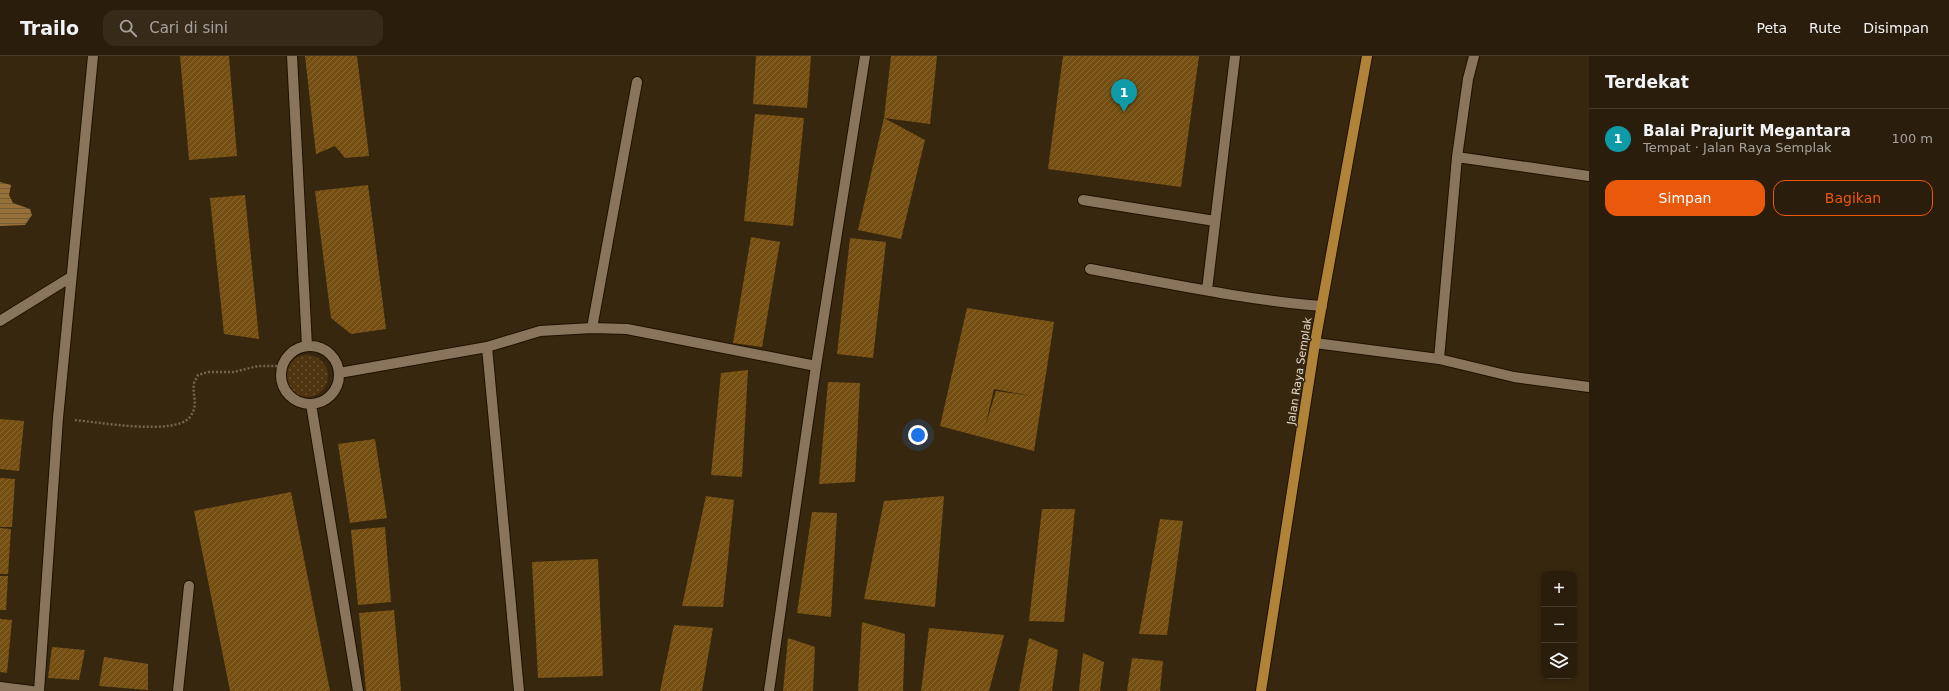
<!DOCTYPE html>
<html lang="id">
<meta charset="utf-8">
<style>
body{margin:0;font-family:"DejaVu Sans",sans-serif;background:#362a19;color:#f1f3f6}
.controls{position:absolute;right:12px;bottom:12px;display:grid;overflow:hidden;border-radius:8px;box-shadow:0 2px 6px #0003}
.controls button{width:36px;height:36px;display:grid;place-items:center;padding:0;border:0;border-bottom:1px solid #463b2c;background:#2a1d0b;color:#f1f3f6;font:20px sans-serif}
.you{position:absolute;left:918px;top:379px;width:14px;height:14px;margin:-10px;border:3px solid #fff;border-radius:50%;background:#1a73e8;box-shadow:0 0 0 6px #1a73e833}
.badge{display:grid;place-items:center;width:26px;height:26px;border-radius:50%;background:#ea580c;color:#fff;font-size:13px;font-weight:700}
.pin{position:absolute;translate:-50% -33px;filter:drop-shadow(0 1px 2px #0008)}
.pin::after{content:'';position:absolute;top:21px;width:14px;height:12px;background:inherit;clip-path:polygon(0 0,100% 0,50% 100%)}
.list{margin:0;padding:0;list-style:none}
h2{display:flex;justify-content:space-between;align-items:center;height:52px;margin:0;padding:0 16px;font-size:17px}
h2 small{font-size:13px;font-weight:400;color:#a5a29d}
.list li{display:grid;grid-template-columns:26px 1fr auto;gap:12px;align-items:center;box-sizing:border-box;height:60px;padding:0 16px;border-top:1px solid #463b2c}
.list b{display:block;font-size:15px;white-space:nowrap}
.list p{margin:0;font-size:13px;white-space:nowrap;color:#a5a29d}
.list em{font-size:13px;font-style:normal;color:#a5a29d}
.actions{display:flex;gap:8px;padding:12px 16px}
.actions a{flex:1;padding:9px 0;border:1px solid #ea580c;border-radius:12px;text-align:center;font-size:14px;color:#ea580c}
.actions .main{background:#ea580c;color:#fff}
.icon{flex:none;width:22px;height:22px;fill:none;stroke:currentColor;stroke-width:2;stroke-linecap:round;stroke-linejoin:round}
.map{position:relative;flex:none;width:1589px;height:635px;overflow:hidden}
header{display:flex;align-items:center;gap:24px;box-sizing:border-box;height:56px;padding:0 20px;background:#2a1d0b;border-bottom:1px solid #463b2c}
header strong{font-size:19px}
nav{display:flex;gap:22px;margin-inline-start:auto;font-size:14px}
.search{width:280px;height:36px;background:#362a19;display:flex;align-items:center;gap:10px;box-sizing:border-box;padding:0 14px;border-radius:12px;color:#a5a29d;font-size:15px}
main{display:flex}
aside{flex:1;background:#2a1d0b}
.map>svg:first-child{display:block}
.grass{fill:url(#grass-dots)}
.water{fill:url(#water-rules)}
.building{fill:url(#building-hatch);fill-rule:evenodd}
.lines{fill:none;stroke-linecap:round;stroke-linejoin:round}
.minor-casing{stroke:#1f1000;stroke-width:12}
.major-casing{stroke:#1f1000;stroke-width:12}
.path{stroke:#756651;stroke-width:2.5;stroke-dasharray:2 2;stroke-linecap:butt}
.minor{stroke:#89755b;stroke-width:10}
.major{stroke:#b18339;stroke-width:10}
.labels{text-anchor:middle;stroke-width:3;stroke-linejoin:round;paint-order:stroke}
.street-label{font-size:11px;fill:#e4d9cb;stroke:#38270f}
</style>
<header>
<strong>Trailo</strong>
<div class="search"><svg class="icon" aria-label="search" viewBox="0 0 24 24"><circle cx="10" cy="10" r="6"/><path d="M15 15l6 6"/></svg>Cari di sini</div>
<nav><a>Peta</a><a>Rute</a><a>Disimpan</a></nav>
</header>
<main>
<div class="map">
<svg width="1589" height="635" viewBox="0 0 1589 635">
<defs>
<pattern id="grass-dots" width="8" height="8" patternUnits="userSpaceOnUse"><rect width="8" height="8" fill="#4e3510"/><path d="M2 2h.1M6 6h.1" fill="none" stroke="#675231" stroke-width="1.8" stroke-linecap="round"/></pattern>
<pattern id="water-rules" width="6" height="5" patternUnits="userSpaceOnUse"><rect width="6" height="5" fill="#977037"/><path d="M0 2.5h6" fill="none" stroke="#765d39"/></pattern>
<pattern id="building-hatch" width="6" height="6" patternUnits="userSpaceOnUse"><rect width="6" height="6" fill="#744f11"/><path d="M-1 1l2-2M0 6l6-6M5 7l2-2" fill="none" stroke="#886832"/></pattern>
</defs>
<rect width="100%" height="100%" fill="#38270f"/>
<path class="grass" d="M286 320a21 21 0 1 1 42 0a21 21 0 1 1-42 0Z"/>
<path class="water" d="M0 126 11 129 9 139 13 147 30 153 32 159 25 169 0 170Z"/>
<path class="building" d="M180 0H229L237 100 189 104Z
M305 0H357L369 100 345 102 335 90 316 98Z
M756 0H811L807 52 753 48Z
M891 0H937L930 68 884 62Z
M1063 0H1199L1181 131 1048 113Z
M755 58 804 62 793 170 744 165Z
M884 62 925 84 901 183 858 174Z
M368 129 386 273 351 278 331 262 315 135Z
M245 139 259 283 224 278 210 142Z
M751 181 780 186 762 291 733 287Z
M850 182 886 186 873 302 837 298Z
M967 252 1054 266 1034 395 940 370ZM994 333 1032 340 996 335 985 371Z
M748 314 742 421 711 419 721 317Z
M828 326 860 327 855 426 819 428Z
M0 363 24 365 19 415 0 413Z
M375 383 387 462 350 467 338 388Z
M0 422 15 423 12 471H0Z
M291 436 330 635H230L194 455Z
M706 440 734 444 723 551 682 550Z
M944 440 935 551 864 543 884 445Z
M1042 453H1075L1064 566 1029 565Z
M812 456 837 457 831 561 797 557Z
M1160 463 1183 465 1167 579 1139 578Z
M385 471 391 546 358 549 351 474Z
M0 472 11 473 8 518H0Z
M598 503 603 620 538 622 532 506Z
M0 520H8L6 554H0Z
M394 554 401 635H366L359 557Z
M0 563 12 564 7 617 0 616Z
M862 566 905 578 903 635H858Z
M674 569 713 572 702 635H660Z
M929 572 1004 579 989 635H921Z
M788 582 815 591 813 635H783Z
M1029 582 1058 594 1052 635H1019Z
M52 591 85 594 79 624 48 622Z
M1083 597 1104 606 1100 635H1079Z
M104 601 148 608V634L99 630Z
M1132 602 1163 605 1160 635H1127Z"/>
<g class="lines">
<defs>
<path id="minor" d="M292 0 307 290
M1457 101 1589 120
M1083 144 1215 165
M1090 213C1167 227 1244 244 1322 250
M1207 234 1235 0
M0 265 71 221
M592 272 637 26
M1315 287 1439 303 1457 101 1468 23 1474 0
M281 319a29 29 0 1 1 58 0a29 29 0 1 1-58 0Z
M487 291 519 635
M1439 303 1514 321 1589 331
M339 317 487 291 540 275 592 272 627 273 816 310
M311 348 358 635
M0 631 32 635
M39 635 58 362 93 0
M178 635 189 530
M769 635 816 310 865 0"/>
<path id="major" d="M1261 635 1315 287 1367 0"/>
</defs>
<use href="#minor" class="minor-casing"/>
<use href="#major" class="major-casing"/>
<path class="path" d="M75 364C97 366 176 380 190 361 199 348 192 340 194 328 194 325 197 322 198 319L208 316H234L258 310H282"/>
<use href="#minor" class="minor"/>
<use href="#major" class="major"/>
</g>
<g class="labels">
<g class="street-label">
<text transform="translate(1299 315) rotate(-81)" y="4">Jalan Raya Semplak</text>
</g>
</g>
</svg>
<div class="controls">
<button>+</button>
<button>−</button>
<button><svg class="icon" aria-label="layers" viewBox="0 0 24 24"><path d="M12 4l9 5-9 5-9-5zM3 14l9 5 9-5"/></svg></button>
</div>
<div class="you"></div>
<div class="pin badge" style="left:1124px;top:56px;background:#0f9aa8">1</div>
</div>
<aside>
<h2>Terdekat<small></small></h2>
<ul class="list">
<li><span class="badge" style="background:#0f9aa8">1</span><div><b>Balai Prajurit Megantara</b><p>Tempat · Jalan Raya Semplak</p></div><em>100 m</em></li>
</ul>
<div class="actions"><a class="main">Simpan</a><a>Bagikan</a></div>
</aside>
</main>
